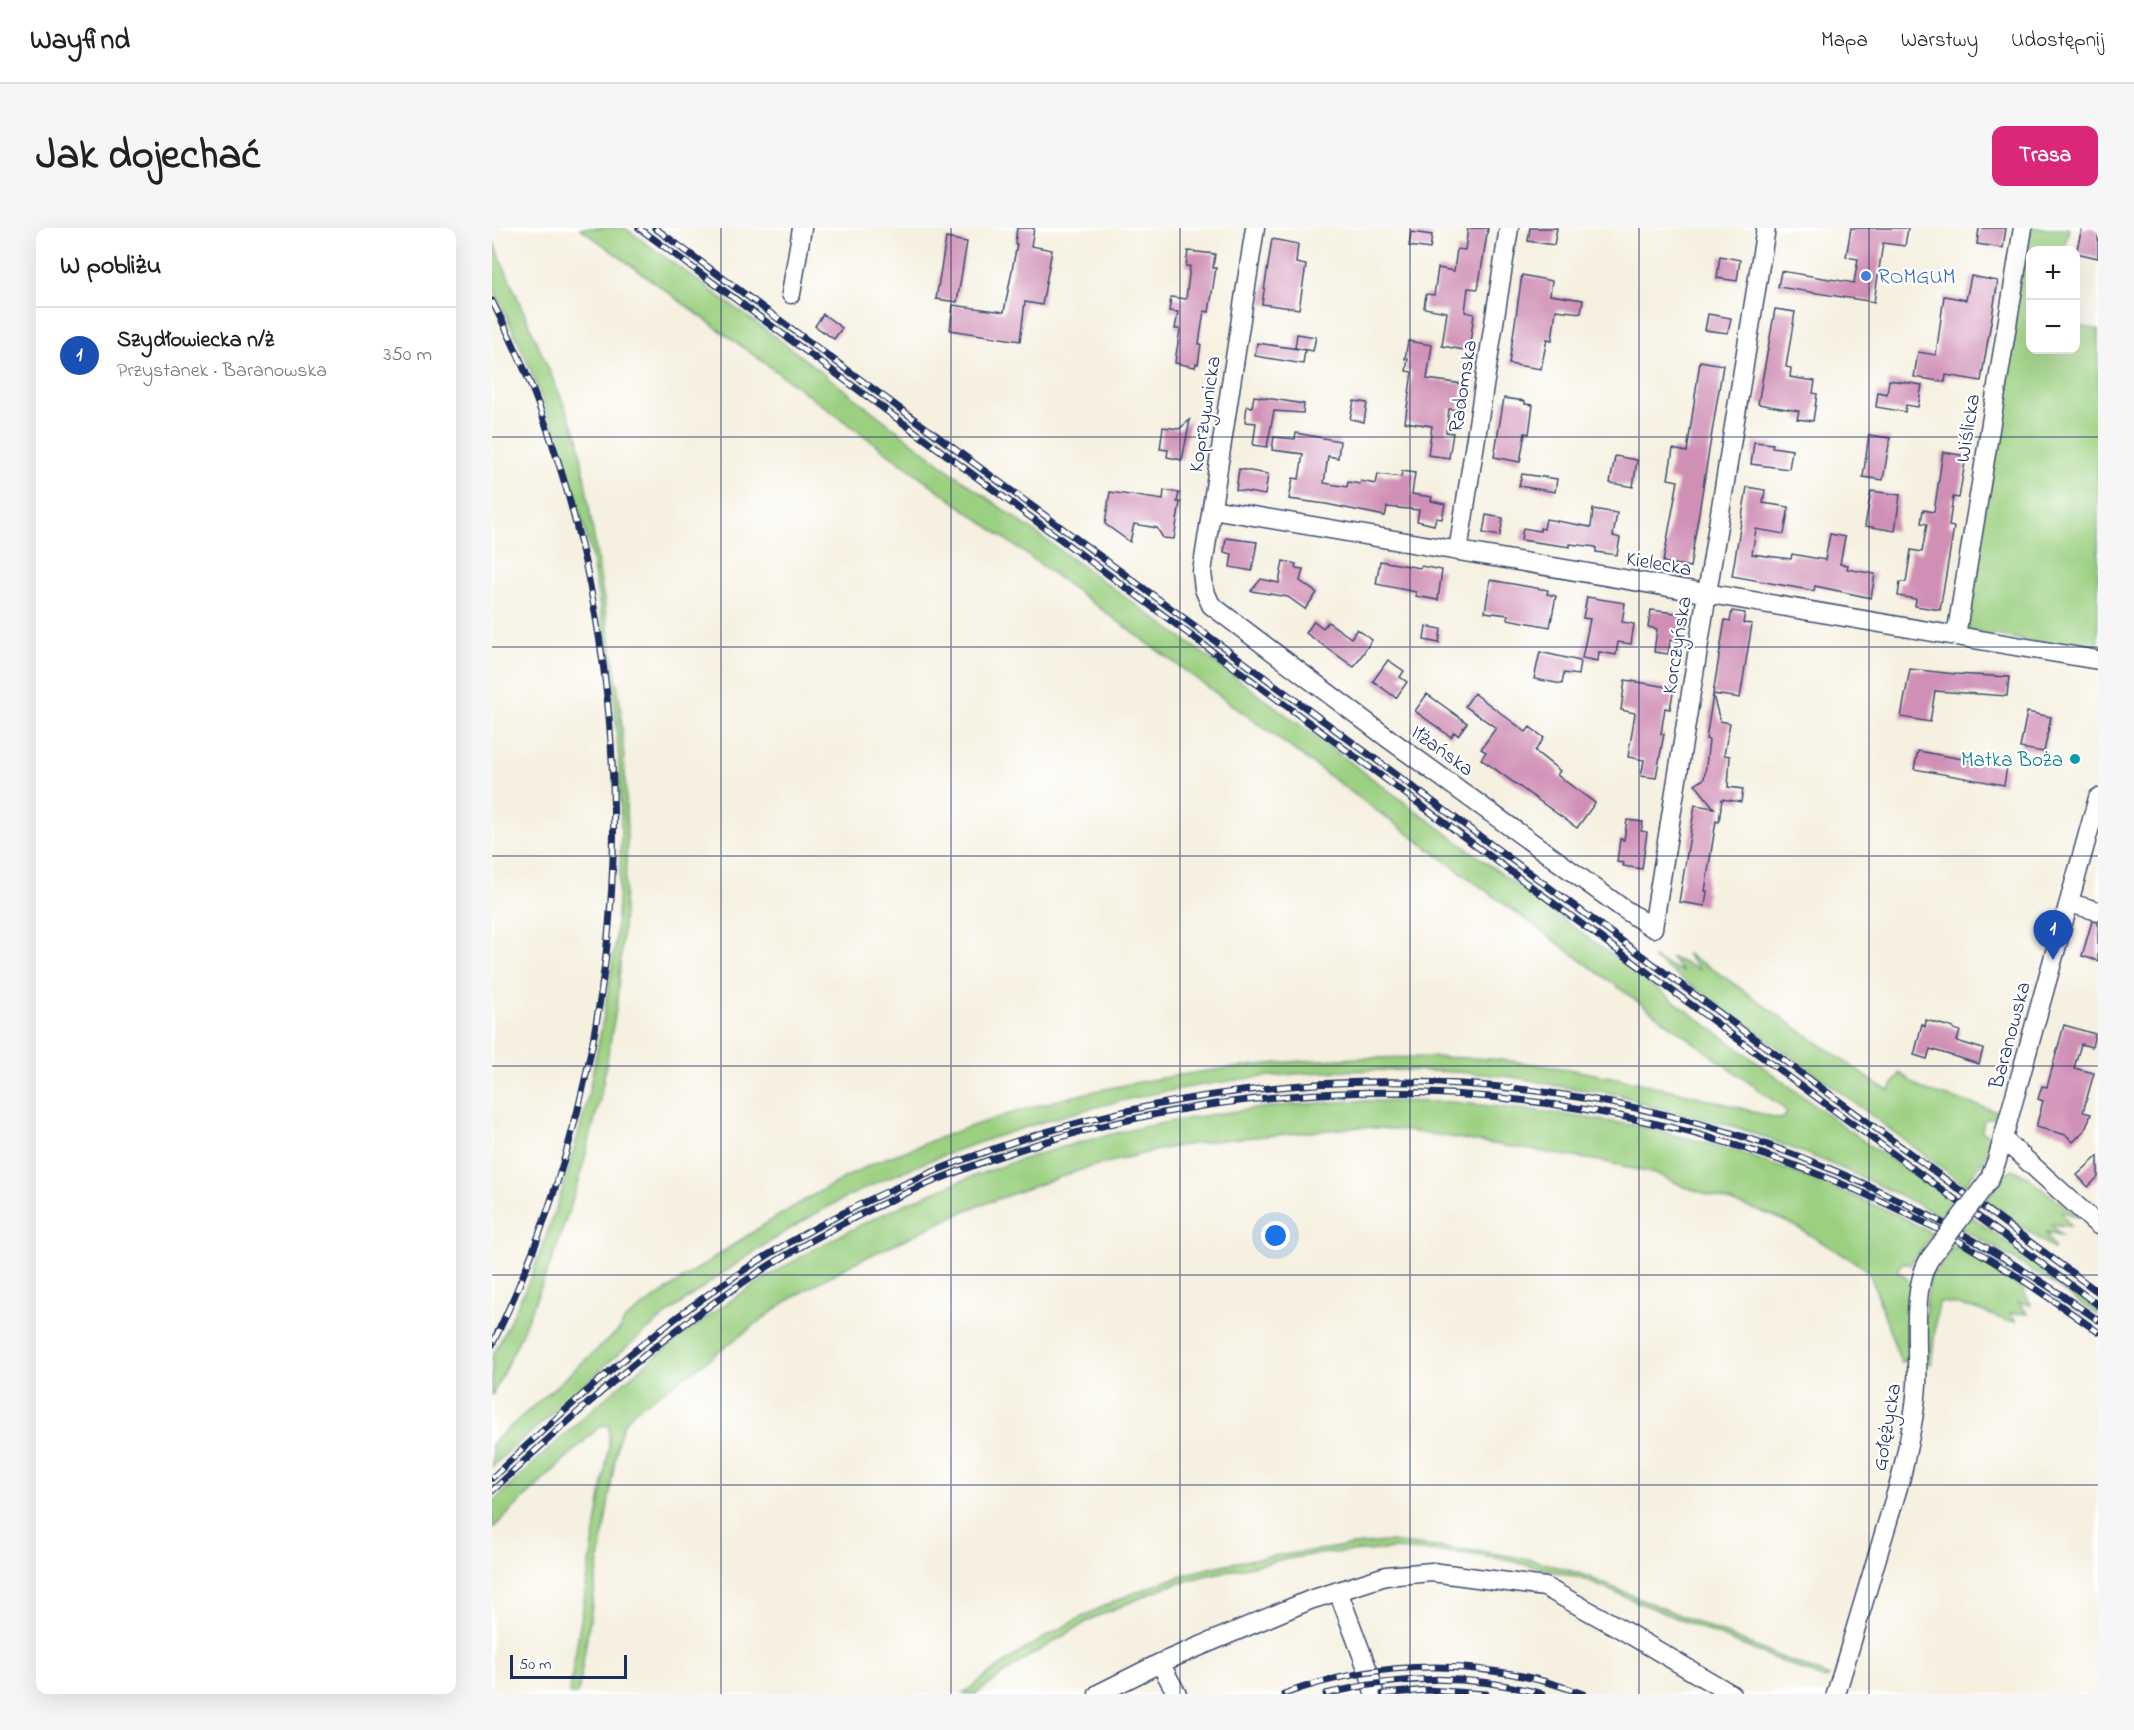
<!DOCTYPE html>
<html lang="pl">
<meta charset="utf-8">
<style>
body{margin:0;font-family:"Indie Flower",sans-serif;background:#f6f6f6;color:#202124}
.controls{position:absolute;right:18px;top:18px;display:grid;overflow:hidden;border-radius:12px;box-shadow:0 6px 24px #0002}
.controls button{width:54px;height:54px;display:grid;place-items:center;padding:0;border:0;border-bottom:2px solid #e0e0e0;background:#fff;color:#202124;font:30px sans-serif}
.scale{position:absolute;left:18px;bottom:15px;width:117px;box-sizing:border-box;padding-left:6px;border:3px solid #1b2f5e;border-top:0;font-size:16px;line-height:21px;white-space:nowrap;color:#1b2f5e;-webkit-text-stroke:4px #fff;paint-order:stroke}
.you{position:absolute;left:784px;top:1008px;width:21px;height:21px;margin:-15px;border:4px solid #fff;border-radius:50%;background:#1a73e8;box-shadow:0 0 0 9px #1a73e833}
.badge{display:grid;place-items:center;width:39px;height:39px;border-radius:50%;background:#db2777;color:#fff;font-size:20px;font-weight:700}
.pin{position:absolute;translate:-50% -50px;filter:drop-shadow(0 2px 3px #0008)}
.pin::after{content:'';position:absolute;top:32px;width:21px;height:18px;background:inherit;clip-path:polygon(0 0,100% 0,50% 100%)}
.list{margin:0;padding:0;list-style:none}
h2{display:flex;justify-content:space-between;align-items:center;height:78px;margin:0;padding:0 24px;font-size:26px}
h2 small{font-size:20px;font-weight:400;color:#757577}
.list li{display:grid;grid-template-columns:39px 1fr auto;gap:18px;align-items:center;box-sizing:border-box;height:96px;padding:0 24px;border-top:2px solid #e0e0e0}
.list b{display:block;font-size:22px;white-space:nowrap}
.list p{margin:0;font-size:20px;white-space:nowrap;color:#757577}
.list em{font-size:20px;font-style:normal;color:#757577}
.map{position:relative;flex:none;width:1606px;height:1466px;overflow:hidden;border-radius:12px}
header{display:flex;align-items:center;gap:36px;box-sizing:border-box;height:84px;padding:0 30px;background:#fff;border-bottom:2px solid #e0e0e0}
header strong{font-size:28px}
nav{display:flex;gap:33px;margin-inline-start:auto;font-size:21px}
.intro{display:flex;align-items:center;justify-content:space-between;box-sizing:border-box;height:144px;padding:0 36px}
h1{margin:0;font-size:42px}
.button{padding:15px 27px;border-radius:12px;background:#db2777;color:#fff;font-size:21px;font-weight:700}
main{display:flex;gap:36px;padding:0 36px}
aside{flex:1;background:#fff;border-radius:12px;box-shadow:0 6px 24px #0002}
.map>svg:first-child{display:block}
.green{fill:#9cd081;stroke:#5c8070;stroke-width:1.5}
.building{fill:#d090b6}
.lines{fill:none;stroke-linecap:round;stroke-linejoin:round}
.minor-casing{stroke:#3c4c71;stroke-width:21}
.minor{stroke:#fff;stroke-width:18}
.rail-casing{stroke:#1b2f5e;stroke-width:7}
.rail{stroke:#fff;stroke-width:4.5;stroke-dasharray:14;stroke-linecap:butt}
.minor-bridge-casing{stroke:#3c4c71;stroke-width:21;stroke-linecap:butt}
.minor-bridge{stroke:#fff;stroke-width:18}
.grid{fill:none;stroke:#1b2f5e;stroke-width:1.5;stroke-opacity:0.55}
.shop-dot{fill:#3f7fe0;stroke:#fff;stroke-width:2}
.culture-dot{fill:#0f9aa8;stroke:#fff;stroke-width:2}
.labels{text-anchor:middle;stroke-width:4.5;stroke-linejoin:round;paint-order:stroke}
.shop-label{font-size:21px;fill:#366cbe;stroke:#fff;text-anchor:start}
.street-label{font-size:21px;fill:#1b2f5e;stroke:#fff}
.culture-label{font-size:21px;fill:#0d838f;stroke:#fff;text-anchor:end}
</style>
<header>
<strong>Wayfind</strong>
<nav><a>Mapa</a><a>Warstwy</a><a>Udostępnij</a></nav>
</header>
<div class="intro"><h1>Jak dojechać</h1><a class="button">Trasa</a></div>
<main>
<aside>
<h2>W pobliżu<small></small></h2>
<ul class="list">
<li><span class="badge" style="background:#1a4fb4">1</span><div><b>Szydłowiecka n/ż</b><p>Przystanek · Baranowska</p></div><em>350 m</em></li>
</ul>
</aside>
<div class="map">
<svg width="1606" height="1466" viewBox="0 0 1606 1466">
<rect width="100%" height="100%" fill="#fff"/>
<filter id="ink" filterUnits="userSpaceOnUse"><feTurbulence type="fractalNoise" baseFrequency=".0167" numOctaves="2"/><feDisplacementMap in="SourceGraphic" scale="12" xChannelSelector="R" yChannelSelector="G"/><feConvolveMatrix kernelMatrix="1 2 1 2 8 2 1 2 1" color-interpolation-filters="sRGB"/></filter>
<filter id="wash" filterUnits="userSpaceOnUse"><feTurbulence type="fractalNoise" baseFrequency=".008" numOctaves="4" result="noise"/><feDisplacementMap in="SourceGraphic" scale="24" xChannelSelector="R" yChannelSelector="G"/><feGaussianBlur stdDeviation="1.35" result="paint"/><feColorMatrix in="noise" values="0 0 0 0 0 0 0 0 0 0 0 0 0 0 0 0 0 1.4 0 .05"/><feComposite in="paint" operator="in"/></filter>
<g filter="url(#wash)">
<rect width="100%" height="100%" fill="#f5f0df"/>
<path class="green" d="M88 0H133L297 119 455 241 686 407 1381 920 1429 951 1606 1082V1087C1511 1020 1411 962 1302 921 1283 914 1264 905 1244 899 1216 891 1186 885 1157 878 1146 875 1136 868 1124 866 1107 862 1089 862 1071 859 1054 856 1037 851 1019 849 860 831 696 849 544 896 462 921 379 952 306 996 214 1052 138 1112 60 1186 40 1204 19 1220 0 1239V1215L128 1101 133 1091C214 1035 293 978 382 935 399 928 417 922 434 915 572 860 722 835 871 830 914 829 956 828 999 831 1099 841 1191 863 1287 891L1291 890 1295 885 1290 879Z
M1535 0H1577L1572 22H1538V122H1584V97L1606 102V426L1477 402 1474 398Z
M0 11 86 209 128 475 133 546 135 613 131 699 125 775 108 871 87 952 59 1035 25 1116 0 1168V1130L38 1051 51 1017 73 954 94 878 111 792 123 718 128 644 129 600 127 532 121 459 99 326 82 263 60 197 32 126 0 57Z
M1194 726 1222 742 1385 856 1397 863 1408 845 1431 862 1505 883 1504 889 1492 892 1490 903 1499 909 1492 932 1473 957 1313 838 1159 729 1191 744 1178 729 1208 742Z
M867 873 960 874 1047 883 1147 898 1238 921 1323 952 1410 989 1494 1036 1531 1061 1539 1077 1526 1074 1536 1086 1518 1085 1524 1093H1515L1481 1080 1450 1074 1446 1076 1439 1136 1435 1133 1433 1135 1434 1076 1439 1041 1444 1044 1460 1022 1440 1007 1418 1037 1411 1034 1405 1043 1413 1048 1419 1058 1417 1131 1415 1135 1412 1132 1409 1135 1378 1046 1368 1037 1303 998 1279 987 1193 959 1167 947 1114 934 932 905 901 901 869 899 720 913 674 920 594 940 477 981 364 1034 329 1053 292 1075 201 1143 142 1183 131 1197 126 1213 86 1466H77L117 1217V1198L113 1197 107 1199 0 1301V1275C63 1215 126 1155 196 1103 390 958 626 881 867 873Z
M1521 941 1534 948 1587 989 1569 983 1578 998 1559 996 1569 1007 1554 1004 1563 1022 1494 973 1510 950 1508 948Z
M897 1314 993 1324 1042 1332 1089 1346 1337 1449 1332 1451 1088 1350 1015 1332 978 1326 903 1321 826 1326 788 1332 712 1348 674 1359 601 1390 533 1431 484 1466H471C538 1412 617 1370 699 1345 738 1333 780 1328 820 1323 846 1319 871 1315 897 1314Z"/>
<g id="blocks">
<path class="building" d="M525 0H542L539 18 560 22 550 77 533 74 528 113 458 102 461 77 512 84 525 16H523Z
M976 0H996L986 61 976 60 973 84 982 86 977 123 950 118 955 84 932 80 934 66 942 67 946 40 962 43 965 21 973 22Z
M1038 0H1065L1062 17 1036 13Z
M1359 0H1416L1413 18 1391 15 1382 74 1286 59 1289 43 1362 55 1366 31 1354 29Z
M1487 0H1514L1511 20 1485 16Z
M1590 0H1606V30L1584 25Z
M919 4 940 7 938 21 917 18Z
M454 10 475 14 465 74 444 71Z
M780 11 806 16 804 35 814 37 807 81 770 76Z
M696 23 723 26 721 40H724L717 84 712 83 707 116H709L706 136 704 135 703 139 683 135 688 101H683L686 84 677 83 679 69 694 71 698 38H694Z
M1228 28 1248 32 1245 53 1225 50Z
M1030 47 1060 53 1058 67 1091 72 1089 85 1064 82 1060 112 1055 111 1049 141 1017 136Z
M1479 48 1506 53 1489 153 1454 147 1453 154 1422 149 1426 124 1444 127 1452 68 1474 72Z
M1283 81 1303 84 1294 139 1299 140 1298 149 1323 153 1321 165 1325 166 1321 193 1305 191 1307 183 1266 176Z
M331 86 350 100 342 111 323 98Z
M1216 86 1239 90 1236 105 1213 102Z
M805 106 824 109 821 123 803 120Z
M916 113 940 117 935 151 971 156 967 182 957 181 954 204 961 205 957 230 936 227 940 198 913 194 920 144 914 143 916 131H913Z
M765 115 813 122 811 136 763 128Z
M1208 133 1231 137 1198 339 1171 334 1186 253 1176 251 1181 221 1195 224Z
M1397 152 1430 157 1426 179 1414 177 1413 184 1384 179 1386 164 1395 166Z
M762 168 812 176 811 185 782 183 775 219 761 217 764 195 753 194 755 178 760 179Z
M1012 170 1033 173V176L1041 177 1037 206 1033 205 1028 234 1002 229Z
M862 173 875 175 872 194 858 191Z
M698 192 690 232 675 229 676 222 668 221 671 199 687 201Z
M804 205 848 213 846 230 836 228 832 255 855 259 856 254 868 256 869 253 884 256 886 246 909 249 910 243 923 245 920 266 940 269 939 273 953 276 950 291 944 290 942 297 925 293 927 282 895 279 893 288 834 276 797 271 801 250 807 251 811 226 780 222 782 209 803 211Z
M1377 207 1398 210 1391 252 1371 249Z
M1262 214 1281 216 1280 219 1300 222 1297 241 1259 236Z
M1451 224 1474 228 1467 270 1461 269 1457 298 1462 299 1448 382 1423 378 1424 371 1406 368 1408 354H1414L1419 322 1430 324 1435 296 1429 295 1431 282 1442 284Z
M1123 228 1145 232 1141 259 1118 255Z
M747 241 776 246 773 267 744 262Z
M1030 246 1065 251 1063 264 1027 258Z
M1255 259 1273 262 1271 275 1297 279 1292 306 1264 301 1260 326 1299 331 1300 326 1333 332 1338 306 1353 309 1348 336 1356 337 1355 341 1383 346 1379 370 1323 358 1322 363 1240 348Z
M672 262 687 265 685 274H688L682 311 671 310 665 300 642 296 638 314 613 296 618 264 671 272Z
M1379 263 1408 267 1403 303 1373 298Z
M1101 281 1125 285 1121 308 1128 310 1125 327 1104 324V319L1078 316V319L1029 312 1031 300 1048 303V300L1052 301 1054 291 1099 299Z
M994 287 1011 290 1008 308 991 305Z
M734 310 765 314 760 343 738 339 740 326 732 324Z
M791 333 804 336 803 340 811 341 808 353 825 365 813 381 796 369 759 363 769 351 787 355Z
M888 333 928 340 929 338 950 342 946 372 924 368V364L884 356Z
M998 352 1056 362 1055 366 1064 368 1058 399 1015 391 1016 387 993 384Z
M1095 369 1133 375 1130 394 1142 396 1139 416 1126 414 1124 427 1107 424 1106 433 1090 430 1098 391 1091 390Z
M1159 382 1191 386 1186 413 1178 412 1176 426 1162 424 1165 401 1156 399Z
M1240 383 1253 385 1251 395 1260 396 1248 470 1221 466 1233 392 1238 393Z
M822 393 831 400 836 394 859 410 865 401 880 412 862 439 814 405Z
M934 398 949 401 947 415 932 412Z
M1048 424 1088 433 1086 447 1072 445 1070 456 1042 451Z
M896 432 912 443 908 449 915 454 904 470 881 453Z
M1418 441 1463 446 1517 449 1515 468 1443 463 1438 494 1409 489Z
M1133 452 1182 460 1178 481 1173 480 1169 506H1172L1164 550 1149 548 1152 532 1136 529 1143 485 1129 482Z
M982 465 1034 504 1038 499 1052 510 1043 523 1068 543 1065 547 1103 575 1085 600 989 531 994 524 989 521 1004 500 973 478Z
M935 466 975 495 966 507 962 504 959 509 923 483Z
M1221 467 1228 493 1238 495 1232 527 1238 528 1236 559 1251 561 1249 574 1230 571 1227 594 1224 593 1213 663H1215L1213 678 1187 674 1203 577 1222 580 1203 556 1212 551 1214 538 1217 512 1214 511Z
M1535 484 1559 489 1552 524 1528 520Z
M1426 523 1515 539 1512 557 1422 541Z
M1135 592 1151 594 1149 603 1155 604 1150 641 1131 638 1132 635 1125 634 1128 611 1132 612Z
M1600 693 1606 694V733L1590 728Z
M1434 792 1462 800V801L1468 803 1465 813 1491 821 1487 836 1438 821 1435 831 1422 827 1430 796 1433 799Z
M1572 797 1603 806 1600 819 1589 816 1582 840 1602 845 1591 884 1599 886 1593 902 1581 914 1574 907 1544 899 1551 873 1546 871 1550 858 1555 859Z
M1606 928V949L1596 959 1585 947Z"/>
</g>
</g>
<g filter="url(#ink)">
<use href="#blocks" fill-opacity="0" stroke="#3c4c71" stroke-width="1.5"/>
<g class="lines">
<defs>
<path id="minor" d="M763 0 710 344 712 361 719 377 897 511 1129 679 1161 700 1274 0
M299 66 310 0
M720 281 1606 432
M966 323 1017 0
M1464 408 1531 0
M1577 675 1606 683
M1511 911 1606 997
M1497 952 1505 932 1606 570
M846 1363 878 1448 882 1466
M668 1435 685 1466
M606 1466 668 1435 818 1372 894 1348 940 1344 1053 1359 1122 1397 1239 1466
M1344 1466 1409 1249C1416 1218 1423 1188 1425 1157 1427 1120 1418 1058 1439 1029"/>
</defs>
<use href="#minor" class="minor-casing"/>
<use href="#minor" class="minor"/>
<defs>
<path id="rail" d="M147 0 1606 1077
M163 0 1606 1064
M0 73C43 155 73 244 93 334 152 601 119 871 0 1117
M0 1250C91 1164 183 1081 291 1018 604 834 999 800 1336 940 1432 980 1521 1032 1606 1092
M0 1263C91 1178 183 1094 291 1029 643 818 1087 810 1449 1003 1504 1033 1556 1068 1606 1104
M792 1466C888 1431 995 1429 1091 1466
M834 1466C909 1447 976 1446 1051 1466
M891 1466 935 1462 994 1466"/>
</defs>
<use href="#rail" class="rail-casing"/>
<use href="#rail" class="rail"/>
<defs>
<path id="minor-bridge" d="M1439 1029 1497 952"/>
</defs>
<use href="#minor-bridge" class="minor-bridge-casing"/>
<use href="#minor-bridge" class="minor-bridge"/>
</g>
</g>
<path class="grid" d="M229 0V1466M459 0V1466M688 0V1466M918 0V1466M1147 0V1466M1377 0V1466M0 209H1606M0 419H1606M0 628H1606M0 838H1606M0 1047H1606M0 1257H1606"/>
<circle class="shop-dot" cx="1374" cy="48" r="6"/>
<circle class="culture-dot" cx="1583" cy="531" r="6"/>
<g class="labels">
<g class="shop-label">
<text x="1386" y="55">ROMGUM</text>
</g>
<g class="street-label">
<text transform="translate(970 158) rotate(-81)" y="7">Radomska</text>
<text transform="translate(712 186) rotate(-81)" y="7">Koprzywnicka</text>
<text transform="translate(1475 200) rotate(-81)" y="7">Wiślicka</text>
<text transform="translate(1167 335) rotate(10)" y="7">Kielecka</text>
<text transform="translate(1184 417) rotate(-81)" y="7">Korczyńska</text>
<text transform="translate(951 522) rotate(36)" y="7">Iłżańska</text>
<text transform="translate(1517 807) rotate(-75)" y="7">Baranowska</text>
<text transform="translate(1394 1199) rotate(-80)" y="7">Gołężycka</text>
</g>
<g class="culture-label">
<text x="1571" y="538">Matka Boża</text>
</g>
</g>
</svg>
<div class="controls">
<button>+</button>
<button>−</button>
</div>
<div class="scale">50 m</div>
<div class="you"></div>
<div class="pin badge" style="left:1561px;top:732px;background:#1a4fb4">1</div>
</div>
</main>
